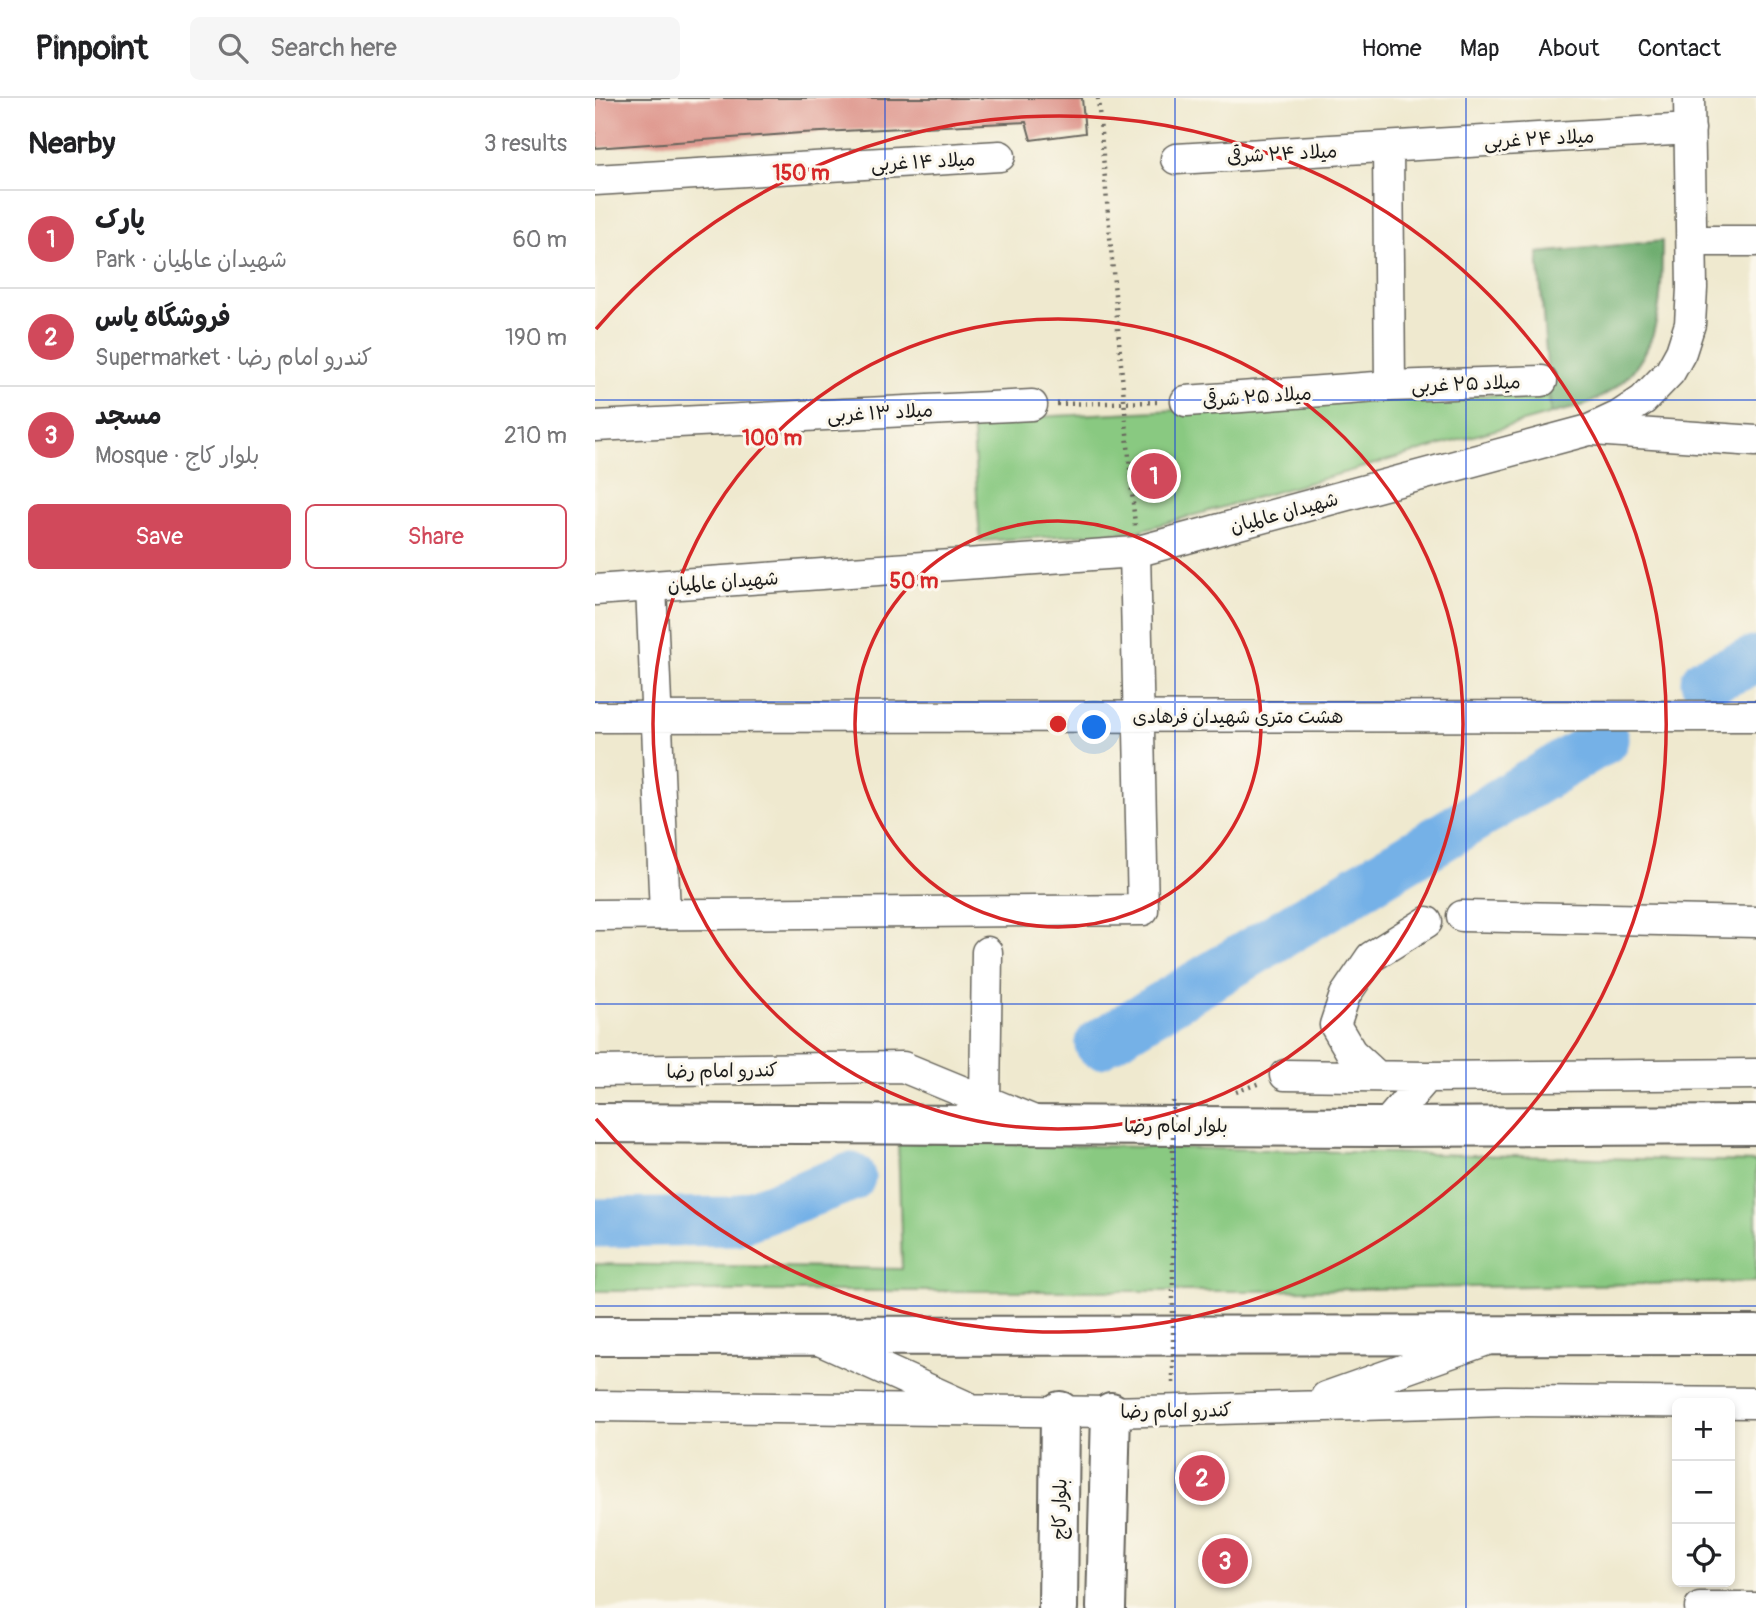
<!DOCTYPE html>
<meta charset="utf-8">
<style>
body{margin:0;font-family:Pangolin,"Playpen Sans Arabic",sans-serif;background:#f6f6f6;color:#202124}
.controls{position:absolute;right:21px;bottom:21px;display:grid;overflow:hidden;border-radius:10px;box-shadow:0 4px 10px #0003}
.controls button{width:63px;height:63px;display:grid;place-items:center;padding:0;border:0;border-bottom:2px solid #e0e0e0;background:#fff;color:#202124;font:35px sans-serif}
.you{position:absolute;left:500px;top:630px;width:24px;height:24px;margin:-18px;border:5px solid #fff;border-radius:50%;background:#1a73e8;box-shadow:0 0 0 10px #1a73e833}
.badge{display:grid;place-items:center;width:46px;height:46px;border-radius:50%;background:#d1495b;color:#fff;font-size:23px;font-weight:700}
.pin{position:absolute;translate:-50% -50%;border:4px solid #fff;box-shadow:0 2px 7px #0006}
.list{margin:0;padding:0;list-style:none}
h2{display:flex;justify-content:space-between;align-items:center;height:91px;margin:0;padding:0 28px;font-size:30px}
h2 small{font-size:23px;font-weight:400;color:#757577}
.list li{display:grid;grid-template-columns:46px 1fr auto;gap:21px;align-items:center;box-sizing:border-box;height:98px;padding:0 28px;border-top:2px solid #e0e0e0}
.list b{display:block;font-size:26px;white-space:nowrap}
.list p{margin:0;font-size:23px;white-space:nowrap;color:#757577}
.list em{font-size:23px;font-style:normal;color:#757577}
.actions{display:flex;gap:14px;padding:21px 28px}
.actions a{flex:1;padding:16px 0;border:2px solid #d1495b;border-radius:10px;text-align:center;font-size:24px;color:#d1495b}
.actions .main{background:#d1495b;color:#fff}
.icon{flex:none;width:38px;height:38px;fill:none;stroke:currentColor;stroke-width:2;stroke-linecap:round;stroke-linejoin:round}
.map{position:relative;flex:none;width:1161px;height:1510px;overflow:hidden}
header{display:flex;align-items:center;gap:42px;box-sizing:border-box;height:98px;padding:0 35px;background:#fff;border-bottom:2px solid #e0e0e0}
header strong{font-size:33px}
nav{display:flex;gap:38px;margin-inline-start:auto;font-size:24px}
.search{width:490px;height:63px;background:#f6f6f6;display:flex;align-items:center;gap:18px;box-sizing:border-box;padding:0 24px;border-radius:10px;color:#757577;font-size:26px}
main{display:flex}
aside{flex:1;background:#fff}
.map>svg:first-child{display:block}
.green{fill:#89c981;stroke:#52724e;stroke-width:2}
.forest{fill:#6ead6f;stroke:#456446;stroke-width:2}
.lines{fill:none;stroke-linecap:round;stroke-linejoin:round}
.river{stroke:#75b1e7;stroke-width:49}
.building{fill:#dd9288}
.minor-casing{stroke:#66645b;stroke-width:33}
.major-casing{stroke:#66645b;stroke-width:42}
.path{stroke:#66645b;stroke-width:4.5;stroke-dasharray:2 5;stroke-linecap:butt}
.minor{stroke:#fff;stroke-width:30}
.major{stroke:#fff;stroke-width:38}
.path-bridge{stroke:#66645b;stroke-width:4.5;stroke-dasharray:2 5;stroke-linecap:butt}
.grid{fill:none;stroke:#1d4ed8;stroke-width:2;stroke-opacity:0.55}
.ring{fill:none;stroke:#d62828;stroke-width:3.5}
.labels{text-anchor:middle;stroke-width:6;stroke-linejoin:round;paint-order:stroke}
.street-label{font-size:19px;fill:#1c1c1c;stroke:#fbf7ec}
.centre{fill:#d62828;stroke:#fbf7ec;stroke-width:3.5}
.ring-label{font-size:21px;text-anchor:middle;font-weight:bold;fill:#d62828;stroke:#fbf7ec;stroke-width:6;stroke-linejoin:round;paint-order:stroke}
</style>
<header>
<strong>Pinpoint</strong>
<div class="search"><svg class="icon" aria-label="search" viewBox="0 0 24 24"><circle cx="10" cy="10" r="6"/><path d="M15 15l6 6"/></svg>Search here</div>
<nav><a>Home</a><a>Map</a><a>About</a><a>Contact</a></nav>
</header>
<main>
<aside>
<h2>Nearby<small>3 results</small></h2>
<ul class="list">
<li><span class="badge">1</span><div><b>پارک</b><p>Park · شهیدان عالمیان</p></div><em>60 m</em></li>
<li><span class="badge">2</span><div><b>فروشگاه یاس</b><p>Supermarket · کندرو امام رضا</p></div><em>190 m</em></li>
<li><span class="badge">3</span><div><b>مسجد</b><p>Mosque · بلوار کاج</p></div><em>210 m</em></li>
</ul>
<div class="actions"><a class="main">Save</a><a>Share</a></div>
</aside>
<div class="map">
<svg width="1161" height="1510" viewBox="0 0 1161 1510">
<rect width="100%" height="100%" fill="#fbf7ec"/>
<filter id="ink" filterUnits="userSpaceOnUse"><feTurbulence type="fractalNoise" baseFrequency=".0143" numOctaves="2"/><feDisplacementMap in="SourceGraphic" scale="14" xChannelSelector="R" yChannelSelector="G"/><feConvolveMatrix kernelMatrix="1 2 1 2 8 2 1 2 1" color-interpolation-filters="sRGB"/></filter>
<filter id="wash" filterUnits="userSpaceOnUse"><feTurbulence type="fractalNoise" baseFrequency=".00686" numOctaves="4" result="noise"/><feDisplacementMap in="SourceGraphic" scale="28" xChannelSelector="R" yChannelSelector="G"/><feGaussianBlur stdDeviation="1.57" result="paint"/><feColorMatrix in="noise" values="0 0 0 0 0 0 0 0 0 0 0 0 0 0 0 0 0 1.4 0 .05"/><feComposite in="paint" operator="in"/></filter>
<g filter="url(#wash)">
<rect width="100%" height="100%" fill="#efe9cf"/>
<path class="green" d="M953 294 956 316 543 433 385 443 377 322Z
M303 1043 1161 1064V1184L650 1193H0V1166L307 1171Z"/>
<path class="forest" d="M1067 143C1067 210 1066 270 997 304 985 310 969 312 956 316L943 155Z"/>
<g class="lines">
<path class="river" d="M1110 583 1161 562
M504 946 1010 641
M0 1125 140 1123 256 1079"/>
</g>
<g id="blocks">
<path class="building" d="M0 0H487L490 35 436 42 431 24 206 35 0 50Z"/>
</g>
</g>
<g filter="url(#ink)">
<use href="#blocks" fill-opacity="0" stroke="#66645b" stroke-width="2"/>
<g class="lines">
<defs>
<path id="minor" d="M793 49 795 288
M581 61 1095 31
M0 82 405 58
M1098 143H1161
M591 303 795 288 947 283
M0 328 437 307
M998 332 1161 343
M56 488 70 816
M0 492 540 454 994 332 1024 318 1048 302 1075 274 1086 254 1095 226 1097 190 1094 0
M0 619 1161 618
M0 817 548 812 540 454
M867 818 1161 824
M0 973 308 969 442 1024
M690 977 832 979
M782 978 756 954 740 927 750 897 776 859 832 824
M390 1002 392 854
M789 1029 832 979 1161 976
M222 1241 368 1307
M731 1299 889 1243
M0 1308 516 1314 910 1303 1161 1305
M1105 1510H1161"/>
<path id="major" d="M0 1025 789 1029 1161 1027
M0 1238 1161 1237
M463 1510 465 1313
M511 1510 516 1314"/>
</defs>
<use href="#minor" class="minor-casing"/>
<use href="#major" class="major-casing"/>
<path class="path" d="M503 0 540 428
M462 306 565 304
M641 994 665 985"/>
<use href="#minor" class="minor"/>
<use href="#major" class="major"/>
<path class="path-bridge" d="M578 1003V1287"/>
</g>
</g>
<path class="grid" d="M290 0V1510M580 0V1510M871 0V1510M0 302H1161M0 604H1161M0 906H1161M0 1208H1161"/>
<g class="ring">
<circle cx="463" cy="626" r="203"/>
<circle cx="463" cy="626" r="405"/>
<path d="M1 231A608 608 0 1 1 1 1021"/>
</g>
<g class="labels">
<g class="street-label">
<text transform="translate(944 40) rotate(-3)" y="7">میلاد ۲۴ غربی</text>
<text transform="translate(687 55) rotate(-3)" y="7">میلاد ۲۴ شرقی</text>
<text transform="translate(328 63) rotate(-3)" y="7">میلاد ۱۴ غربی</text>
<text transform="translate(871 285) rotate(-2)" y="7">میلاد ۲۵ غربی</text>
<text transform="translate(662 298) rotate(-4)" y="7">میلاد ۲۵ شرقی</text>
<text transform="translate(285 314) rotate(-3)" y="7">میلاد ۱۳ غربی</text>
<text transform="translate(689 414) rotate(-15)" y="7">شهیدان عالمیان</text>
<text transform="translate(128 483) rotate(-4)" y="7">شهیدان عالمیان</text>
<text x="643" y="625">هشت متری شهیدان فرهادی</text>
<text transform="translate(127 972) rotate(-1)" y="7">کندرو امام رضا</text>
<text x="581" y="1034">بلوار امام رضا</text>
<text transform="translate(581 1312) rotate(-1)" y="7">کندرو امام رضا</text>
<text transform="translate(464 1411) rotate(-89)" y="7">بلوار کاج</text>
</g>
</g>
<circle cx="463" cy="626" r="10" class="centre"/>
<g class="ring-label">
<text x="206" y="82">150 m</text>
<text x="177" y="347">100 m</text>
<text x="319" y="490">50 m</text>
</g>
</svg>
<div class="controls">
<button>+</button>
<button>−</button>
<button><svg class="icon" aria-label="locate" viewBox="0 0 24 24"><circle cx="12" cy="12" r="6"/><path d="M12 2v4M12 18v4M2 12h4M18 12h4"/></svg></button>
</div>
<div class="you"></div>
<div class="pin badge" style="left:559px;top:378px">1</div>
<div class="pin badge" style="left:607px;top:1380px">2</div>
<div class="pin badge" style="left:630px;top:1463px">3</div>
</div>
</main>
